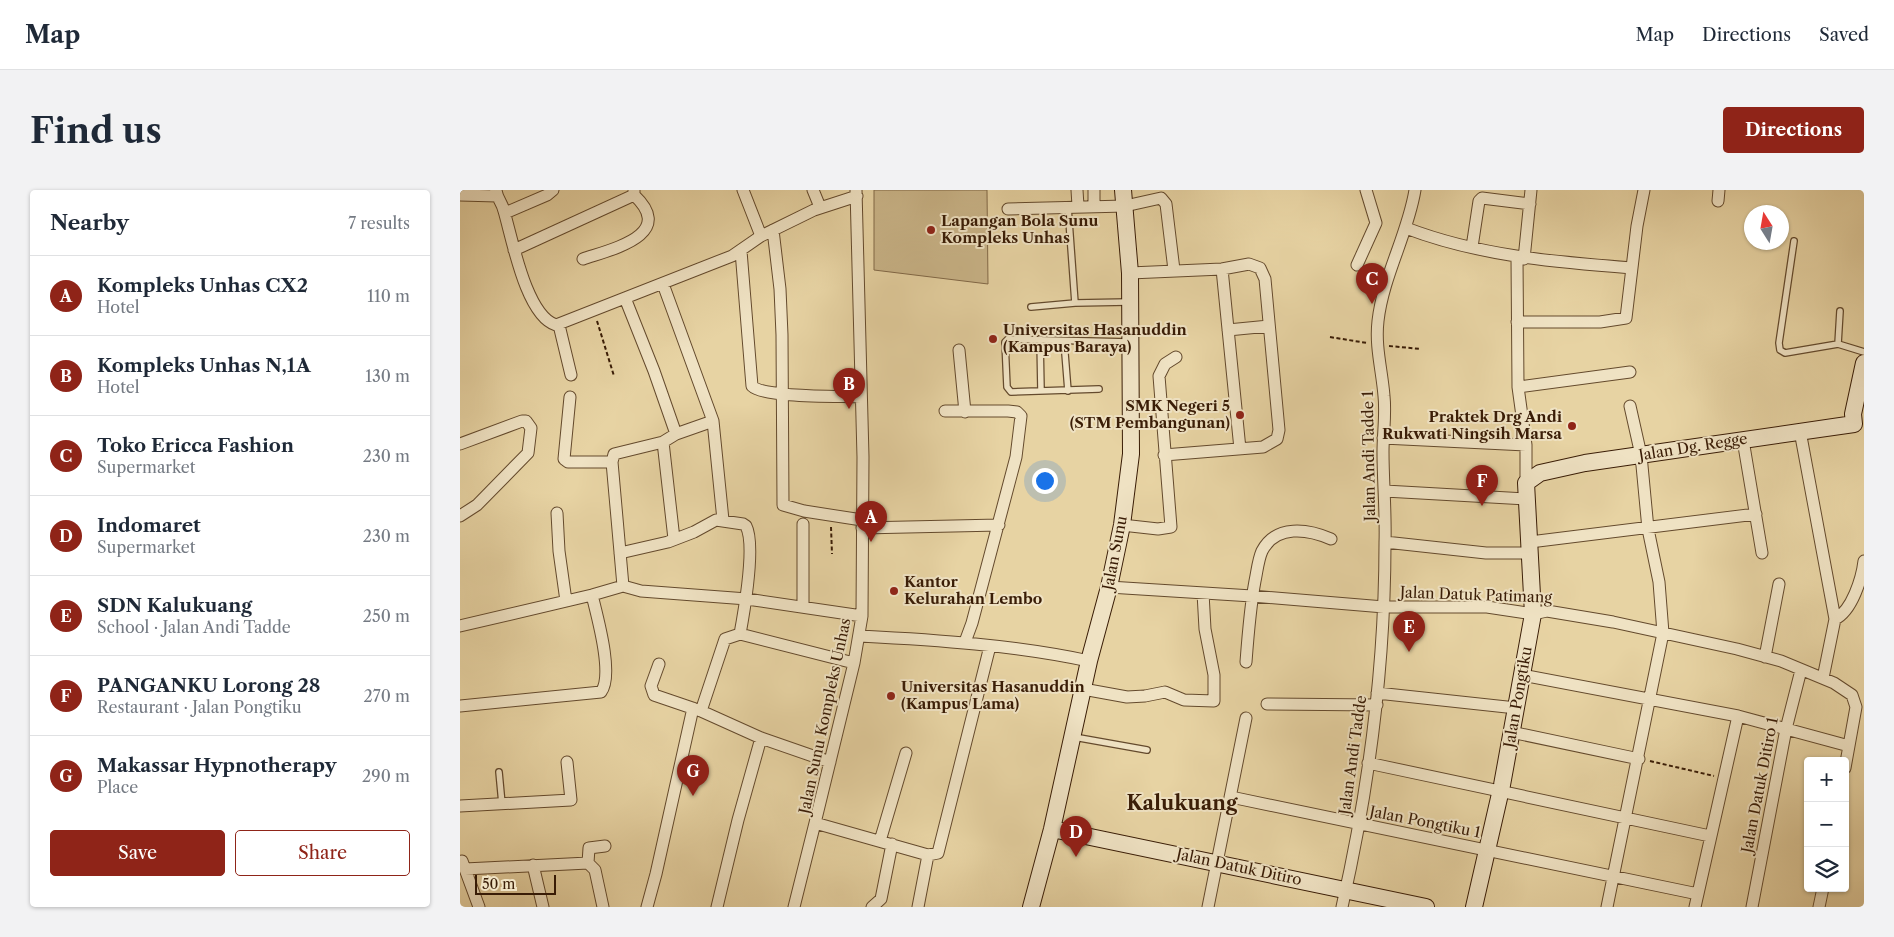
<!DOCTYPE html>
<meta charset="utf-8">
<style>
body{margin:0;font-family:"Libre Caslon Text",serif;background:#f2f2f3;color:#1f2937}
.controls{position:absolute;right:15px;bottom:15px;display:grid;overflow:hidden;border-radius:5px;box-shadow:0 1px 4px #0004}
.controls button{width:45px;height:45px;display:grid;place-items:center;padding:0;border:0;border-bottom:1px solid #e0e1e3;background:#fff;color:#1f2937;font:25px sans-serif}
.compass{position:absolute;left:1284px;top:15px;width:45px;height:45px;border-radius:50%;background:#fff;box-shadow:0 1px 4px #0004;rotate:349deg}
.scale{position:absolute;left:15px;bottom:12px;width:81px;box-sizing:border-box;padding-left:5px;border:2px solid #391c06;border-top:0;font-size:14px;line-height:18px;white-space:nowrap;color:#391c06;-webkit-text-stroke:4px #efe2c3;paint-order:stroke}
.you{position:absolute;left:584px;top:290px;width:18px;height:18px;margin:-12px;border:4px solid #fff;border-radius:50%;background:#1a73e8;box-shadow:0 0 0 8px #1a73e833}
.badge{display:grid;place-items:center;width:32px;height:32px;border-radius:50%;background:#8f2418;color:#fff;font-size:16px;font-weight:700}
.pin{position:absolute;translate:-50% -41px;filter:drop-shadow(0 1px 2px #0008)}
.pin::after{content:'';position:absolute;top:26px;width:18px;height:15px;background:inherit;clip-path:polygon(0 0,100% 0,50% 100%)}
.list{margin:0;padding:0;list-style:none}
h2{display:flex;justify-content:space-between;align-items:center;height:65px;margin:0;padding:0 20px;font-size:21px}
h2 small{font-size:16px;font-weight:400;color:#747a83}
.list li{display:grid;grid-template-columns:32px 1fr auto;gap:15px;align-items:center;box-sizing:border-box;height:80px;padding:0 20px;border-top:1px solid #e0e1e3}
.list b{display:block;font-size:19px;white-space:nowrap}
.list p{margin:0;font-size:16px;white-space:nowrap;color:#747a83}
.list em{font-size:16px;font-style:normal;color:#747a83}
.actions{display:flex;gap:10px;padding:15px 20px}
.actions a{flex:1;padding:11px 0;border:1px solid #8f2418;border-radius:5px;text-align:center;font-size:18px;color:#8f2418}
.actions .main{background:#8f2418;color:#fff}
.icon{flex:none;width:28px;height:28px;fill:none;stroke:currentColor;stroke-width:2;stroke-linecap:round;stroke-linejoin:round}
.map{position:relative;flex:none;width:1404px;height:717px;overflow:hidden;border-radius:5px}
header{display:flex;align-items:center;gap:30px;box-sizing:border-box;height:70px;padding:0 25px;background:#fff;border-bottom:1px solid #e0e1e3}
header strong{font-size:24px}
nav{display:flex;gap:28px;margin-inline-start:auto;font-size:18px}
.intro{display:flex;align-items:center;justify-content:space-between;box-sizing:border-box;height:120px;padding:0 30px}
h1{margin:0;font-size:35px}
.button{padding:12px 22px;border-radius:5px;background:#8f2418;color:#fff;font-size:18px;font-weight:700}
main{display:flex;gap:30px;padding:0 30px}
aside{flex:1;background:#fff;border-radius:5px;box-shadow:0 1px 4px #0004}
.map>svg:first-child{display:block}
.green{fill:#c9b488;stroke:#816847}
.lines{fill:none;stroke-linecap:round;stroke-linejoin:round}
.lane-casing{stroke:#644a2d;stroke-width:8}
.street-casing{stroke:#644a2d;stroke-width:13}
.secondary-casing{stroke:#391c06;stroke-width:18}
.path{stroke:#391c06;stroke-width:2;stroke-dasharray:4 2.5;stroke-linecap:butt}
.lane{stroke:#efe2c3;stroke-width:5.5}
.street{stroke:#efe2c3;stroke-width:11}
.secondary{stroke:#efe2c3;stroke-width:16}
.poi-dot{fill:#8f2418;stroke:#efe2c3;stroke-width:2}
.labels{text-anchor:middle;stroke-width:4;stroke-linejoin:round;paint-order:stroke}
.poi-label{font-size:15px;font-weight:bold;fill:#391c06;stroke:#efe2c3;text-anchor:start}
.street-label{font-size:15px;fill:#391c06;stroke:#efe2c3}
.district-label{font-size:20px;font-weight:bold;fill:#391c06;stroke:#efe2c3}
</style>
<header>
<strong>Map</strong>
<nav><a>Map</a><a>Directions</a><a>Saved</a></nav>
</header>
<div class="intro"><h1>Find us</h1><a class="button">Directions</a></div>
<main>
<aside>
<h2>Nearby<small>7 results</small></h2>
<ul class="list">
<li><span class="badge">A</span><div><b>Kompleks Unhas CX2</b><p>Hotel</p></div><em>110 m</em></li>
<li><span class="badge">B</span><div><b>Kompleks Unhas N,1A</b><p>Hotel</p></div><em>130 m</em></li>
<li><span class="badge">C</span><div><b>Toko Ericca Fashion</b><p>Supermarket</p></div><em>230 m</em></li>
<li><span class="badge">D</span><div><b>Indomaret</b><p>Supermarket</p></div><em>230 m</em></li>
<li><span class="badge">E</span><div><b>SDN Kalukuang</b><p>School · Jalan Andi Tadde</p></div><em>250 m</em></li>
<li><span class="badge">F</span><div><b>PANGANKU Lorong 28</b><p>Restaurant · Jalan Pongtiku</p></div><em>270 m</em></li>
<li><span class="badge">G</span><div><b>Makassar Hypnotherapy</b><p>Place</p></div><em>290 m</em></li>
</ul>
<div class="actions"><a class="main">Save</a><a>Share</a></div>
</aside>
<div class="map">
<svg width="1404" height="717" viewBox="0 0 1404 717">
<rect width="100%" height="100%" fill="#e7d3a3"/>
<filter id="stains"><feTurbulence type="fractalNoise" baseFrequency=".004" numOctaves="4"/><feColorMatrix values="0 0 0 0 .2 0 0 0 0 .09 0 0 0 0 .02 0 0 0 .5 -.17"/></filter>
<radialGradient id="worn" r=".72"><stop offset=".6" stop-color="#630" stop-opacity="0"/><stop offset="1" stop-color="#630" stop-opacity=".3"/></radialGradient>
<path class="green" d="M414 0H527L528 94 414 80Z"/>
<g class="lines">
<defs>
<path id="lane" d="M608 17 615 113
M1334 51 1319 153 1320 160 1325 163 1378 154 1404 162
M571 117 615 113 668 112
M580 149 581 201
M604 151 608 201
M1378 154 1380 121
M639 199 551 202 547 197 545 152 548 149 669 152
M614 547 687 560
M39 582 42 614"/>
<path id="street" d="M36 0C37 9 42 12 44 21 52 48 66 126 96 135L272 66 301 46 354 20 397 6
M283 0 301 46
M353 0 360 17
M396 0 403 267 402 426 394 473 355 633 468 665 478 663 530 456
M617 0 618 16
M634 0V15
M0 5 37 6
M1258 11 1259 0
M548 19 665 16 701 8 706 14 714 80
M45 23 87 5 93 0
M946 38C1019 66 1095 72 1172 78
M313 40 320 99 322 145 323 315 344 321 402 330
M1012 57 1019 11 1022 8 1070 14
M54 60 174 5
M281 61 292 196C304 208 380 206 401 207
M1057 68 1058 197 1066 255V293
M123 69C152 59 217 45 174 5V0
M1064 69 1071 0
M897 75 916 33 906 0
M762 79 780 259
M670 83 762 79 789 74 800 78 805 89 819 240 817 249 803 257 704 265
M203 94 253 231 263 330
M165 108 194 181 216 244
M1057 132H1140L1166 128 1177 36 1184 0
M99 135 111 185
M768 140 809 136
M499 160 505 222
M1058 197 1170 182
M110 207 104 269 108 272H152
M485 221H548L557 222 561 226 556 267 512 433 505 452
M1340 241 1375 429 1363 488
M923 248 1066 255
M1283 250 1302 363
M203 252 214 349
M0 254 62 231H66L71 238 68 263 17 315 0 326
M925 301 1067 309
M97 323 99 361 106 411
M662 335 698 339 711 337 699 186 705 174 716 167
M402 338 539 335
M925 352 1026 363H1071
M1070 352 1296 324
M160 363 208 352 234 342 256 330 283 334 286 336C296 355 284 422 280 444L394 473
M163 396 181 401 287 409 402 426
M163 396 152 272 154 264 203 252 216 244 253 231
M649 397 792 406 924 417H1027L1073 424 1087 421 1153 432 1277 459 1321 471 1374 493 1392 505 1396 517 1385 578
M343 417V334
M1375 429C1392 421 1402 388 1404 371
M0 436 132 405 163 396
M400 446C477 450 554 455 629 471
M1305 467 1319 394
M786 472C788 445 790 418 795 391 797 382 798 370 802 361 816 334 848 339 871 349
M199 474 191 496 194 505 241 521 301 548 370 572
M1062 485 1278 526
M623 499 667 507 685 506 705 502 724 510 754 511V485L745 439 743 403
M917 503 1056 518
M807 514 917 515
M0 516 141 502C154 485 137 426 132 405
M241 521 265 449 280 444
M1051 542 1179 569
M908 573 1250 646
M771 607 1238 704
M0 616 111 610 107 572
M420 651 446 563
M2 671 19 717
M128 673 129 658 145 656
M73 675 83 717
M5 679 128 673 135 680 143 717
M187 717 196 684 233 518
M257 717 278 630 301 548
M334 717 355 633
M412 717 421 709 432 654
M458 717 468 665
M748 717 786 528
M882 717C909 598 925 475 925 353 926 323 923 292 923 262 923 243 926 224 924 206 922 180 915 157 918 131 923 86 948 44 955 0
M1147 717 1203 443 1199 392 1188 339 1181 265 1170 216
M1235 717 1278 526 1389 556
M1292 717 1326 539 1341 480
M1359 717 1363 698"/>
<path id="secondary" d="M592 639 966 717
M571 717 592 639 629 471 649 397 662 335 671 264 670 83 663 0
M1014 717 1042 595 1073 424 1066 293 1080 283 1125 273 1394 234 1393 224 1404 173"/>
</defs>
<use href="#lane" class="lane-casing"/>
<use href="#street" class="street-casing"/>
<use href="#secondary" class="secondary-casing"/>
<path class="path" d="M137 131 154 186
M870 147 907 153
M929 156 961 159
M371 337 372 364
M1190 571 1254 586"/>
<use href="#lane" class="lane"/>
<use href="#street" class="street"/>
<use href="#secondary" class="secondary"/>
</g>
<g class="poi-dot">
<circle cx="471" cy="40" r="5"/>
<circle cx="533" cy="149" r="5"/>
<circle cx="780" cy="225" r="5"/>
<circle cx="1112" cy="236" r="5"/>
<circle cx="434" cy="401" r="5"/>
<circle cx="431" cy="506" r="5"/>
</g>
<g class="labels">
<g class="poi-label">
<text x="481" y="36">Lapangan Bola Sunu<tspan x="481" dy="17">Kompleks Unhas</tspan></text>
<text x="543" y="145">Universitas Hasanuddin<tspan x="543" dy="17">(Kampus Baraya)</tspan></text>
<text x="770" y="221" text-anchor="end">SMK Negeri 5<tspan x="770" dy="17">(STM Pembangunan)</tspan></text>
<text x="1102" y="232" text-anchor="end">Praktek Drg Andi<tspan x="1102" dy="17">Rukwati Ningsih Marsa</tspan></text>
<text x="444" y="397">Kantor<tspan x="444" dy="17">Kelurahan Lembo</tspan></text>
<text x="441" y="502">Universitas Hasanuddin<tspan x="441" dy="17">(Kampus Lama)</tspan></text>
</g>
<g class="street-label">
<text transform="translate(1233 257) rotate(-9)" y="5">Jalan Dg. Regge</text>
<text transform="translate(909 266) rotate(-91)" y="5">Jalan Andi Tadde 1</text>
<text transform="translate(655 363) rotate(-79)" y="5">Jalan Sunu</text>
<text transform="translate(1016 405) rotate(2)" y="5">Jalan Datuk Patimang</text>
<text transform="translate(1058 507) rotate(-80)" y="5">Jalan Pongtiku</text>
<text transform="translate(365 526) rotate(-78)" y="5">Jalan Sunu Kompleks Unhas</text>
<text transform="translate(893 565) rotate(-82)" y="5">Jalan Andi Tadde</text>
<text transform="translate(1300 595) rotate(-79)" y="5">Jalan Datuk Ditiro 1</text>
<text transform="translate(965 632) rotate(11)" y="5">Jalan Pongtiku 1</text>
<text transform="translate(779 677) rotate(12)" y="5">Jalan Datuk Ditiro</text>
</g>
<g class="district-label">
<text x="722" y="620">Kalukuang</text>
</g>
</g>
<rect width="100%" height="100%" filter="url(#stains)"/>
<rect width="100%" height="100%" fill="url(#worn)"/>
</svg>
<div class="controls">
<button>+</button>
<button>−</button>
<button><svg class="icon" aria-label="layers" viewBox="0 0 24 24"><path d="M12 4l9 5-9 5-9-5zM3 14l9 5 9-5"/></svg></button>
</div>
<svg class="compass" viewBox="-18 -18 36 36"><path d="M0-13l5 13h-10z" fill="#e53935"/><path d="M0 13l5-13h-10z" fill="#747a83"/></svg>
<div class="scale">50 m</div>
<div class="you"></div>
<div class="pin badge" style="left:411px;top:352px">A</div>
<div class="pin badge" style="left:389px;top:219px">B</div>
<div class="pin badge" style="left:912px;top:114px">C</div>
<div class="pin badge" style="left:616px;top:667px">D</div>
<div class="pin badge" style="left:949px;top:462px">E</div>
<div class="pin badge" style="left:1022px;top:316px">F</div>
<div class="pin badge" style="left:233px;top:606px">G</div>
</div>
</main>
